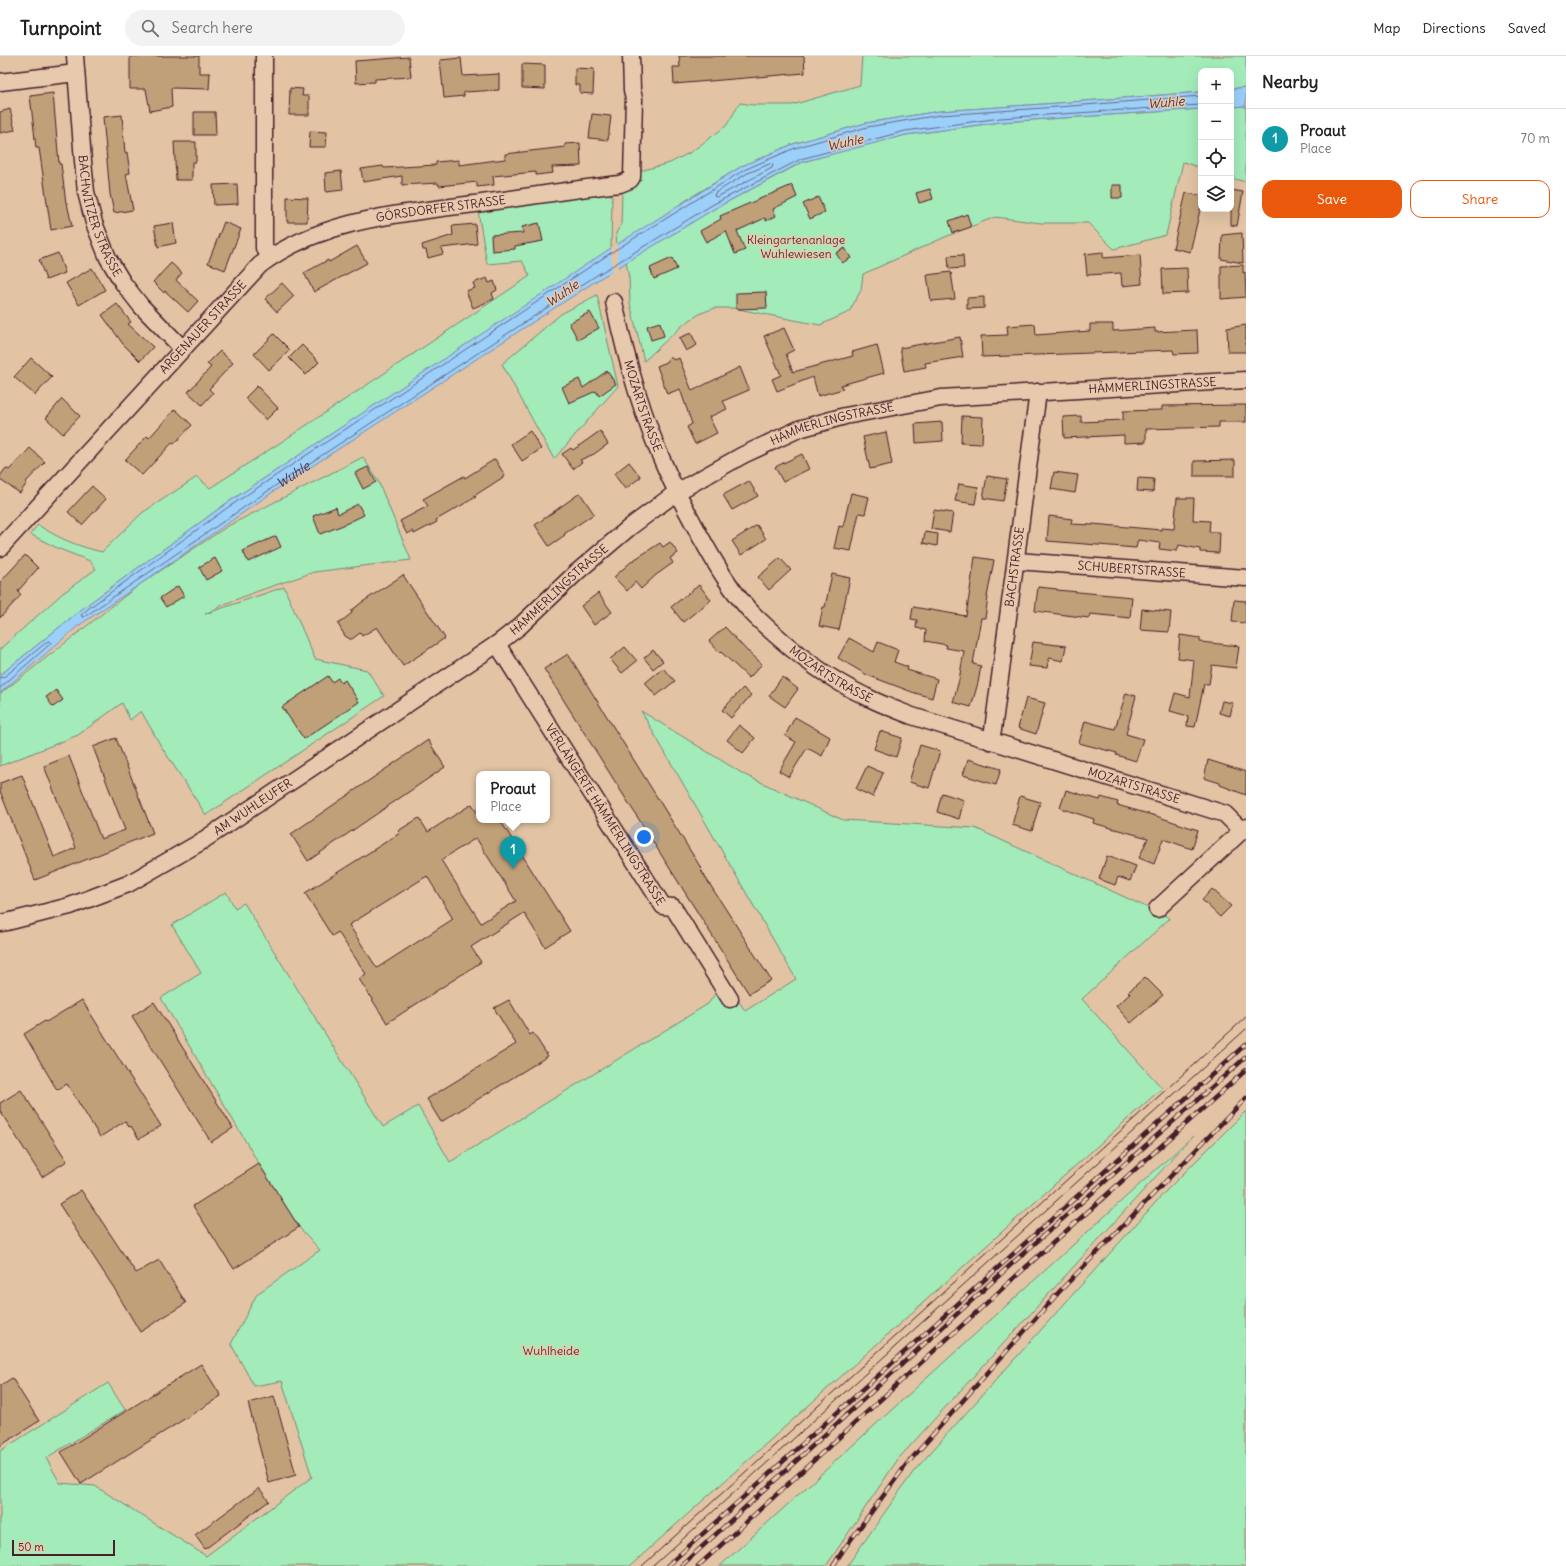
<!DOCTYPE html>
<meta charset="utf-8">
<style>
body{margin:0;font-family:Delius,sans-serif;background:#f2f2f2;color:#202124}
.controls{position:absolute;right:12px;top:12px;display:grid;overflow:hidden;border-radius:8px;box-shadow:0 4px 16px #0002}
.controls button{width:36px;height:36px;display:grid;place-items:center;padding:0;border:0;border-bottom:1px solid #e0e0e0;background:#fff;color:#202124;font:20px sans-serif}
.scale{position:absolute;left:12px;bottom:10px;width:103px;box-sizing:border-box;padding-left:4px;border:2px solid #4a1f2b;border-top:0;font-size:11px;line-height:14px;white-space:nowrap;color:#4a1f2b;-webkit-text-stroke:3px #e7caae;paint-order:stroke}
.you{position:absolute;left:644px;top:781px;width:14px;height:14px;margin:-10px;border:3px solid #fff;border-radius:50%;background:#1a73e8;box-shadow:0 0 0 6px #1a73e833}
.badge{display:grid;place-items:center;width:26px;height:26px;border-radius:50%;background:#ea580c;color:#fff;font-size:13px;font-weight:700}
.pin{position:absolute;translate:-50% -33px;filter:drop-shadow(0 1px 2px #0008)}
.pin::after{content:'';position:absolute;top:21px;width:14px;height:12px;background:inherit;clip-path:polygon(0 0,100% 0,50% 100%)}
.popup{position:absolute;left:476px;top:715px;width:74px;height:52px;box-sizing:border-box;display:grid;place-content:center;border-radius:8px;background:#fff;filter:drop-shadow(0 1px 3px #0005);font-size:13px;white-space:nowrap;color:#757577}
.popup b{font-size:15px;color:#202124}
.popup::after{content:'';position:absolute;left:50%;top:100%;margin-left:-8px;border:8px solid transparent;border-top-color:#fff}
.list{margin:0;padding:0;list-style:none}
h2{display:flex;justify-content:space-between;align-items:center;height:52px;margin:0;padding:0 16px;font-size:17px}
h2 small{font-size:13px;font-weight:400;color:#757577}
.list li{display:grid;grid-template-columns:26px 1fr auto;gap:12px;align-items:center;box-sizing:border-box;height:60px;padding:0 16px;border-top:1px solid #e0e0e0}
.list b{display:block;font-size:15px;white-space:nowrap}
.list p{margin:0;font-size:13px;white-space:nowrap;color:#757577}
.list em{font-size:13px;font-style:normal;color:#757577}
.actions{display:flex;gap:8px;padding:12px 16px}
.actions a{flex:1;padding:9px 0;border:1px solid #ea580c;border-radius:12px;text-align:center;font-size:14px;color:#ea580c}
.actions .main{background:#ea580c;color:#fff}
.icon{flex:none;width:22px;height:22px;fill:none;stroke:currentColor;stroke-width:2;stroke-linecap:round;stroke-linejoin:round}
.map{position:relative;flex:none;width:1246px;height:1510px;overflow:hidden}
header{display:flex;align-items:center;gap:24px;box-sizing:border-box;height:56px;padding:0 20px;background:#fff;border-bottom:1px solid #e0e0e0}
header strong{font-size:19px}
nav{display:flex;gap:22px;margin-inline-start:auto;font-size:14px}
.search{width:280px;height:36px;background:#f2f2f2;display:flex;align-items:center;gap:10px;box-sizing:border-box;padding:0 14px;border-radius:22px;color:#757577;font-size:15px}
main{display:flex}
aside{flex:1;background:#fff}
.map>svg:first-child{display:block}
.green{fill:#a3ecba;stroke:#768672}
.water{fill:#9bd0fa;stroke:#7b89a7}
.pier{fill:#e2c4a5}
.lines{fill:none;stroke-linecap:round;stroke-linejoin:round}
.shore{stroke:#6a667e;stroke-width:1}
.building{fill:#c0a078;stroke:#4a1f2b;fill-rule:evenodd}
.minor-casing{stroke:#4a1f2b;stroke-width:19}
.minor{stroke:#e7caae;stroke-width:16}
.tram{stroke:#4a1f2b;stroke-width:1}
.rail-casing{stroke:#4a1f2b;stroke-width:4.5}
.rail{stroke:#e7caae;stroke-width:3;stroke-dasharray:9;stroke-linecap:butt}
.labels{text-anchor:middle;stroke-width:3;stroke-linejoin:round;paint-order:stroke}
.street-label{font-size:12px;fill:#4a1f2b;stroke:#e7caae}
.park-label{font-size:12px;fill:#533439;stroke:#e7caae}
.water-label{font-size:13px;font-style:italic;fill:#523140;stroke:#e7caae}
</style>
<header>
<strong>Turnpoint</strong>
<div class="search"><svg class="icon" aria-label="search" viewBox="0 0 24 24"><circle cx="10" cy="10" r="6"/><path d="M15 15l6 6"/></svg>Search here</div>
<nav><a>Map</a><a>Directions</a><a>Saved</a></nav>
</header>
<main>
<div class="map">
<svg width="1246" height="1510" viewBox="0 0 1246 1510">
<rect width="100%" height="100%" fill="#e2c4a5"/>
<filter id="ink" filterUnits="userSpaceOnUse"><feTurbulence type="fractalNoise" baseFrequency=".025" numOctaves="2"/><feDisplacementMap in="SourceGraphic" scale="8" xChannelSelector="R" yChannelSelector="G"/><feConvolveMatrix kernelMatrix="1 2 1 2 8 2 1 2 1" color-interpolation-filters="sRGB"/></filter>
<g filter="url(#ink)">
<path class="green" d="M862 0H1246V31L1231 33V15H1201V36L1058 47 940 55 866 67 793 88 742 110 688 143 617 190 616 177 621 169 622 137 636 116 670 107 691 96 726 70 740 47 753 49H792L860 29Z
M1246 50V126L1231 122V51Z
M1201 53V112L1183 106 1166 179 1114 193 1088 167H1041L995 161 945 181 863 218 861 234 849 256 820 269 733 252H715L701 257 684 268 644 305 630 247 629 222 626 206 714 153 803 106 849 93 906 79 1001 66Z
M595 135 609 137 612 141 611 193 224 449 87 549 0 619V593L63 537 96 513 90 505 57 492 30 478 38 469C60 483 77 490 102 496L142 457 197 421 210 432 286 383 530 220 522 205 487 208 478 155Z
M597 239 618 330 554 403 502 308 561 258Z
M363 401 378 425 411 504 314 516 258 535 227 547 205 558 284 531 315 603 367 614 384 640 206 759 161 690 141 655 130 664 122 647 78 679 0 710V638L139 529 228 470Z
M641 655 745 719 843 764 975 772 1170 862 1082 943 1162 1032 630 1510H0V1395L108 1327 125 1354 46 1402 60 1427 95 1430 206 1500 312 1421 282 1325 254 1330 231 1288 257 1238 320 1194 299 1171 259 1108 161 942 201 917 172 869 226 836 235 852 244 847 383 1071 418 1050 450 1106 708 948 725 924 745 955 796 923Z
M1246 1055V1510H847L914 1415 1165 1136Z
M1193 1080 898 1403 826 1510H720Z"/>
<path class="water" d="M1246 31V50L1231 51V33Z
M1201 36V53L1001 66 906 79 802 106 714 153 599 223 280 431 139 529 78 570 0 637V619L87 549 224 449 608 194 742 110 793 88 866 67 940 55 1058 47Z"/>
<path class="pier" d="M617 187 618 213 612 217 611 191Z"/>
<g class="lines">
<g class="shore">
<path id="s1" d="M1201 40 1058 51 940 59 867 71 795 92 744 114 609 198 227 452 89 552 82 558 81 560 84 561 278 428 597 219 712 149 801 103 905 75 1000 62 1201 49"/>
<path d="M770 108 773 109 772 112 717 141 714 140 715 137 746 118Z"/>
<path d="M0 622 4 621 48 585 51 586 50 588 0 632"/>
</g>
</g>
<path class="building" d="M130 0H199V17H210L209 33 171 32 172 51 150 55 146 33H130Z
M679 0H804L805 17 674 28 673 11H680Z
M409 1 411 21 375 23V26L356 27 355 5Z
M461 2 463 20 499 18V34L464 36V40L444 42 440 4Z
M522 8 545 9V33L522 32Z
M575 12 594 13 593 38 580 37V29H575Z
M290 32 303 33 302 40H309V59H289Z
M53 37 59 108H61L66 147H67L72 170 51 174 39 92H36L30 40Z
M10 53 15 74 0 77V56Z
M194 56H215L216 79H194Z
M592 58 611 60 608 84 589 82Z
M122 59 125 97 127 96 130 117 126 118 133 154 114 157 110 138 103 61Z
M310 75 327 76 326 91H309Z
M174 86H196V106H192V124H176Z
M580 87 581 110 552 111 553 117 536 119V116L493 120 494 129 477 131V126L439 130 438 127 402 129V120L363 126 361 113 383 110 384 112 436 109V106L459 104V109L505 103V98L565 91V88Z
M341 115 343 134 326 136 325 117Z
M237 128 238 148 214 149 213 129Z
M792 129 797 141 773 153 776 160 766 165 765 162 737 175 745 194 735 198 726 175 706 186 700 175 721 163 720 160Z
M1112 129H1122V142H1112Z
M930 133 933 143 919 147 916 137Z
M1231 134 1243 136 1237 170 1231 169Z
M1186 137 1201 140V150L1190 196 1173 192Z
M287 141 308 142 307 166H287Z
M818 141 825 156 810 163 803 148Z
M967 158 971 171 953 177 949 165Z
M224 166 241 173 225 214 208 207Z
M173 167 176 187 158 191 154 170Z
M539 167 543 185 515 190V193L492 195 491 179 523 177 522 171Z
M475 168 477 188 441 192 443 198 428 202 426 194H423L422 189 453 179 452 170Z
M1242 177 1243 207 1221 203 1222 179Z
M357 190 367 207 314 236 304 217 328 204 329 206Z
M845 192 851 202 842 207 836 197Z
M1103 196V202L1140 199 1142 228 1122 230 1121 217 1087 219 1085 198Z
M58 197 65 217 46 224 39 204Z
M963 199 964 212 949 213 948 200Z
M672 202 677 213 654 223 650 212Z
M171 207 182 217 176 224 198 245 188 256 165 235 164 237 153 226Z
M1243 209V217L1245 216 1246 241 1221 243V210Z
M92 212 105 234 79 249 66 227Z
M1187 212 1188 237 1163 238 1162 213Z
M951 216 955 243 931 245 927 219Z
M487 222 489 227 494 225 497 234 492 237 494 243 473 252 466 235 475 232 473 227Z
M282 227 294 240 277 256 265 243Z
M766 236 767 252 736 253V237Z
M984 241V252L967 253V242Z
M117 248 131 266 128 268 153 291 140 305 123 288 102 259Z
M590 256 599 272 578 284 569 267Z
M660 266 664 280 651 284 647 270Z
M1035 268 1036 279 1090 275V268H1113V275L1155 272V276L1197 274 1198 297 1174 298 1173 294 982 301 981 280 1008 279 1007 270Z
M1246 269V296H1228L1227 272Z
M784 272 794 294 786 298 793 316 853 300 852 296 877 289 884 317 841 329 843 333 818 340 813 321 777 335 772 323 781 319 764 280Z
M691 277 697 289 686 295 679 282Z
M274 278 290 294 269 314 254 298Z
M960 281 963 301 925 307 926 311 904 315 900 292Z
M302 289 319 306 306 319 289 302Z
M220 295 233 307 209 333 213 337 202 349 188 336 211 311 207 308Z
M669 301 675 304 679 302 692 335 740 311 749 334 723 345 727 353 709 361 717 377 695 388 687 371 692 368 680 333 667 338 657 310 667 306Z
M31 302 52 321 35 339 14 321Z
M607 315 616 328 599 340 596 335 569 347 562 331 579 323 583 332Z
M257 330 278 352 266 364 245 342Z
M62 343 80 360 63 378 46 362Z
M1246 349V366H1219V371L1146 373V386L1124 387V379L1064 382 1063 361 1081 360V366L1123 364V355L1162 354V350Z
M175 353 192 369 174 388 172 387 142 419 125 404 147 380 149 382Z
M962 360 983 361 982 388 961 387Z
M942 366 943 385 916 387 915 368Z
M530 375 541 393 522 405 511 388Z
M600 375 608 388 594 398 580 404 582 406 573 413 562 398 571 392 573 394Z
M886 376 892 408 870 413 863 381Z
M30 392 45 406 26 426 27 427 20 437 0 424V420L6 412 9 414Z
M802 398 809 413 783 426 775 411Z
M495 403 505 420 474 440 476 441 436 464 437 466 414 478 413 475 407 478 400 465 428 450 423 443 464 420 465 422Z
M1235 404V420H1194V405Z
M629 406 641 421 625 433 614 418Z
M368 411 376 426 363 433 355 417Z
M1054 416 1078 419 1075 437 1051 433Z
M987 420 1007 423 1003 445 983 442Z
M1138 422 1154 423 1153 436 1137 435Z
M749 425 758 440 732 454 723 439Z
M959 428 978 431 975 448 955 445Z
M92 430 106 443 82 469 68 456Z
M580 437 594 458 564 478 565 479 549 490 535 469Z
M851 437 869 441 865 458 859 457 851 495 834 492 839 470 843 471Z
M1177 442H1194L1193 464 1210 465 1209 476H1220L1219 497 1200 496V493L1179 489 1177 495 1159 493 1160 487 1138 484 1136 492 1047 485 1049 460 1072 463 1071 468 1093 469V468L1161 474V472L1174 473Z
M358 448 364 459 341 470 320 478 313 460 336 451 338 458Z
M934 454 953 457 950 476 931 473Z
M757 469 766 483 741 499 732 485Z
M925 476 938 478 937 490 923 487Z
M276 480 281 491 248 506 243 495Z
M670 486 678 497 670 502 673 507 656 519 641 533 635 526 627 535 614 521 632 505 660 487 663 491Z
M25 499 38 512 18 535 21 539 0 562V526Z
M975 501 994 504 987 541H988L985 562H981L973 608 981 610 978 627 971 651 953 646 959 624 964 595 946 592 947 589 925 585 926 574 916 572 917 564 911 563 913 551 966 560Z
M215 502 222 515 206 524 199 511Z
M780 502 791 514 769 534 758 521Z
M832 518 850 522 839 574 819 570 823 551H825Z
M403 519 445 582 403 610 377 571 362 580 360 577 352 583H350L345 580 338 568 352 557 351 555 361 547Z
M699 529 711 544 683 566 671 551Z
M178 530 184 540 166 551 160 542Z
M1038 531 1057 533V534L1132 541 1130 562 1090 558 1089 562 1035 555Z
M598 537 612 556 594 569 581 550Z
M1234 544 1246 545V567L1232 566Z
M1142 553 1171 556 1169 576 1140 574Z
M725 571 748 596H749L762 608 749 622 721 596 720 597 709 585Z
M1180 579 1200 582V586L1239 590 1236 612 1212 609 1209 628H1204L1195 671 1187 670 1188 660 1170 655 1175 637 1190 641 1194 604 1178 602Z
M849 582 874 596 878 586 898 594 894 606 908 611 907 614 937 623 932 642 912 636 867 619 838 602Z
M1033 586 1066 590 1063 605 1049 602 1047 612 1029 610Z
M625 591 637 605 622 617 610 603Z
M653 594 663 605 653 613 644 602Z
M568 598 701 812 700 813 771 924 749 938 544 613Z
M663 612 675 625 656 640 645 627Z
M328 620 332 626 338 622 341 627 345 624 359 646 304 683 282 651Z
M782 621 798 633 785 651 769 640Z
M743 632 751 639 731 662 722 654Z
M56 634 63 644 53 651 46 641Z
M1126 637 1136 640 1126 678 1143 683 1136 705 1116 699 1117 697 1079 687 1085 665 1115 673Z
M1026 642 1045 647 1036 678 1018 672Z
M1222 645 1233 647 1230 660 1219 657Z
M795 661 830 681 822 700 807 692 789 721 779 715 796 686 785 680Z
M739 669 755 682 743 697 727 684Z
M880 675 902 682 896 701 874 693Z
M116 682 153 777 35 824 0 735V727L22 719 54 801 76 792 44 710 69 700 101 783 125 774 93 691Z
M428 684 445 711 308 805 291 778Z
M920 689 940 695 929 732 909 726Z
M968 703 1001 713 996 729 963 719Z
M1208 704 1246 716V739L1220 729V727L1204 722Z
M867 710 883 717 873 741 856 733Z
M1066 734 1100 744 1101 741 1118 746 1117 749 1156 760 1198 774 1192 793 1163 783 1154 808 1139 802 1148 782 1093 767 1094 763 1060 752Z
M942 737 964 744 959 763 937 756Z
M1020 740 1040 746 1032 775 1012 769Z
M472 748 479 760V764H500L570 875 545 891 524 857 471 891 481 906 387 967 359 923 366 918 338 876 332 880 305 837 400 777 398 775 419 762 428 776ZM476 782 516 845 481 867 441 804ZM427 820 453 863 377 912 349 869Z
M1107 800 1136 810 1130 825 1118 821 1115 829 1099 823Z
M1212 833 1231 850 1220 861 1202 844Z
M1145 921 1163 939 1131 967 1116 950 1130 938 1128 936Z
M82 944 161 1070 139 1083 131 1070 129 1071 125 1065 100 1081 67 1028 57 1034 24 978 45 965 46 966Z
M509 944 530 979 533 977 548 1000 441 1066 427 1043 516 988 494 952Z
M154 946 233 1072 211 1086 132 960Z
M21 1034 67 1105 42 1121 0 1055V1047Z
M259 1108 299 1171 234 1213 193 1150Z
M81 1134 136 1217 159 1204 186 1247 140 1276 114 1232 59 1148Z
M201 1308 221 1340 81 1428 61 1396Z
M12 1322 39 1365 0 1390V1330Z
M274 1340 296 1419 269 1427 248 1347Z
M259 1432 269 1445 205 1493 195 1479Z"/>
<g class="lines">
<defs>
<g id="minor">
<path id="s2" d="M75 0 83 105 86 136 94 167 108 202 123 227 141 250 183 293"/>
<path d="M264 0V192L271 201"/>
<path d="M0 26 76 17"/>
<path id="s3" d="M614 246C626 303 642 360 666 413 676 436 688 457 699 478 715 507 732 537 755 560 788 592 824 621 865 640 880 648 897 654 912 660L1225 758 1242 775"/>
<path id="s4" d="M0 492 260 209C322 162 408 157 482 147 528 141 574 133 620 128L630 124 632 121 634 43 632 34 631 0"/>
<path id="s5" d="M1017 505 1246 522"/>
<path id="s6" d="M497 588 663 850 673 851 730 943"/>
<path id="s7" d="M990 685 993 674 1038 336"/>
<path d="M1157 853 1246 771"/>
<path id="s8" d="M0 867 7 866 70 850 128 828 199 787 497 588 520 570 577 516 630 471 677 436 743 399 799 373 845 360 941 342 1246 324"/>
</g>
</defs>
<use href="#minor" class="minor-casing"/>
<use href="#minor" class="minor"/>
<path class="tram" d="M642 1510 1246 961
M653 1510 1246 973"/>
<defs>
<path id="rail" d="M667 1510 1246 988
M681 1510 1016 1204 1246 1001
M698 1510 1025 1212 1246 1014
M833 1510 844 1493 906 1409 1059 1236 1246 1042"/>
</defs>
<use href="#rail" class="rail-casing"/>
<use href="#rail" class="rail"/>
</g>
</g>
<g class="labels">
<g class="street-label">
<text dy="4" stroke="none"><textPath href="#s4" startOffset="576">GÖRSDORFER STRASSE</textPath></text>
<text dy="4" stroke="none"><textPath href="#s2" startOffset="163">BACHWITZER STRASSE</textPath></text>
<text dy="4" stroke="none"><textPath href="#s4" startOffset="300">ARGENAUER STRASSE</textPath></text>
<text dy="4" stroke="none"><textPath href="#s8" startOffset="1305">HÄMMERLINGSTRASSE</textPath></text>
<text dy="4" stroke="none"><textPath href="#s3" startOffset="108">MOZARTSTRASSE</textPath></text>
<text dy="4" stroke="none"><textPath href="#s8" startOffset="981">HÄMMERLINGSTRASSE</textPath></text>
<text dy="4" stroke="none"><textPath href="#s7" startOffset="176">BACHSTRASSE</textPath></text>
<text dy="4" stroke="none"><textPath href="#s5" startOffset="115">SCHUBERTSTRASSE</textPath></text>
<text dy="4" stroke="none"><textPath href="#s8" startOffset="657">HÄMMERLINGSTRASSE</textPath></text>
<text dy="4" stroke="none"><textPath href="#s3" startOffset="444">MOZARTSTRASSE</textPath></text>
<text dy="4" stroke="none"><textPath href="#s3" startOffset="768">MOZARTSTRASSE</textPath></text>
<text dy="4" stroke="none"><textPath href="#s8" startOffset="281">AM WUHLEUFER</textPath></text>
<text dy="4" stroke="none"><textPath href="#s6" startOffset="202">VERLÄNGERTE HÄMMERLINGSTRASSE</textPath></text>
</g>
<g class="park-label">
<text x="796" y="188">Kleingartenanlage<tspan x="796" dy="14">Wuhlewiesen</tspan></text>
<text x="551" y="1299">Wuhlheide</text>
</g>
<g class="water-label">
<text transform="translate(1166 46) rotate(-5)" y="5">Wuhle</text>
<text transform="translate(845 86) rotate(-12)" y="5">Wuhle</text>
<text transform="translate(562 237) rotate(-34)" y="5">Wuhle</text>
<text dy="5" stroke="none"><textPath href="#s1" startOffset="1522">Wuhle</textPath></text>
</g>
</g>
</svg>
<div class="controls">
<button>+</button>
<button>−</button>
<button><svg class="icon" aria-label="locate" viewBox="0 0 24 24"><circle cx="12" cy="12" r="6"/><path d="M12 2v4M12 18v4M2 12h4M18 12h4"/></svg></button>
<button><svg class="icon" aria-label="layers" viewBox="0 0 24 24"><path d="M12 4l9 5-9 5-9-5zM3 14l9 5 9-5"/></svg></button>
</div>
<div class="scale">50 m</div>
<div class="you"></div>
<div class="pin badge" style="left:513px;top:813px;background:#0f9aa8">1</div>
<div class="popup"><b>Proaut</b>Place</div>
</div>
<aside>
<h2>Nearby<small></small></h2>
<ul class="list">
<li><span class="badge" style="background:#0f9aa8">1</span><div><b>Proaut</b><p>Place</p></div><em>70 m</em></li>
</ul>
<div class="actions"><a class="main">Save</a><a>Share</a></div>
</aside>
</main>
